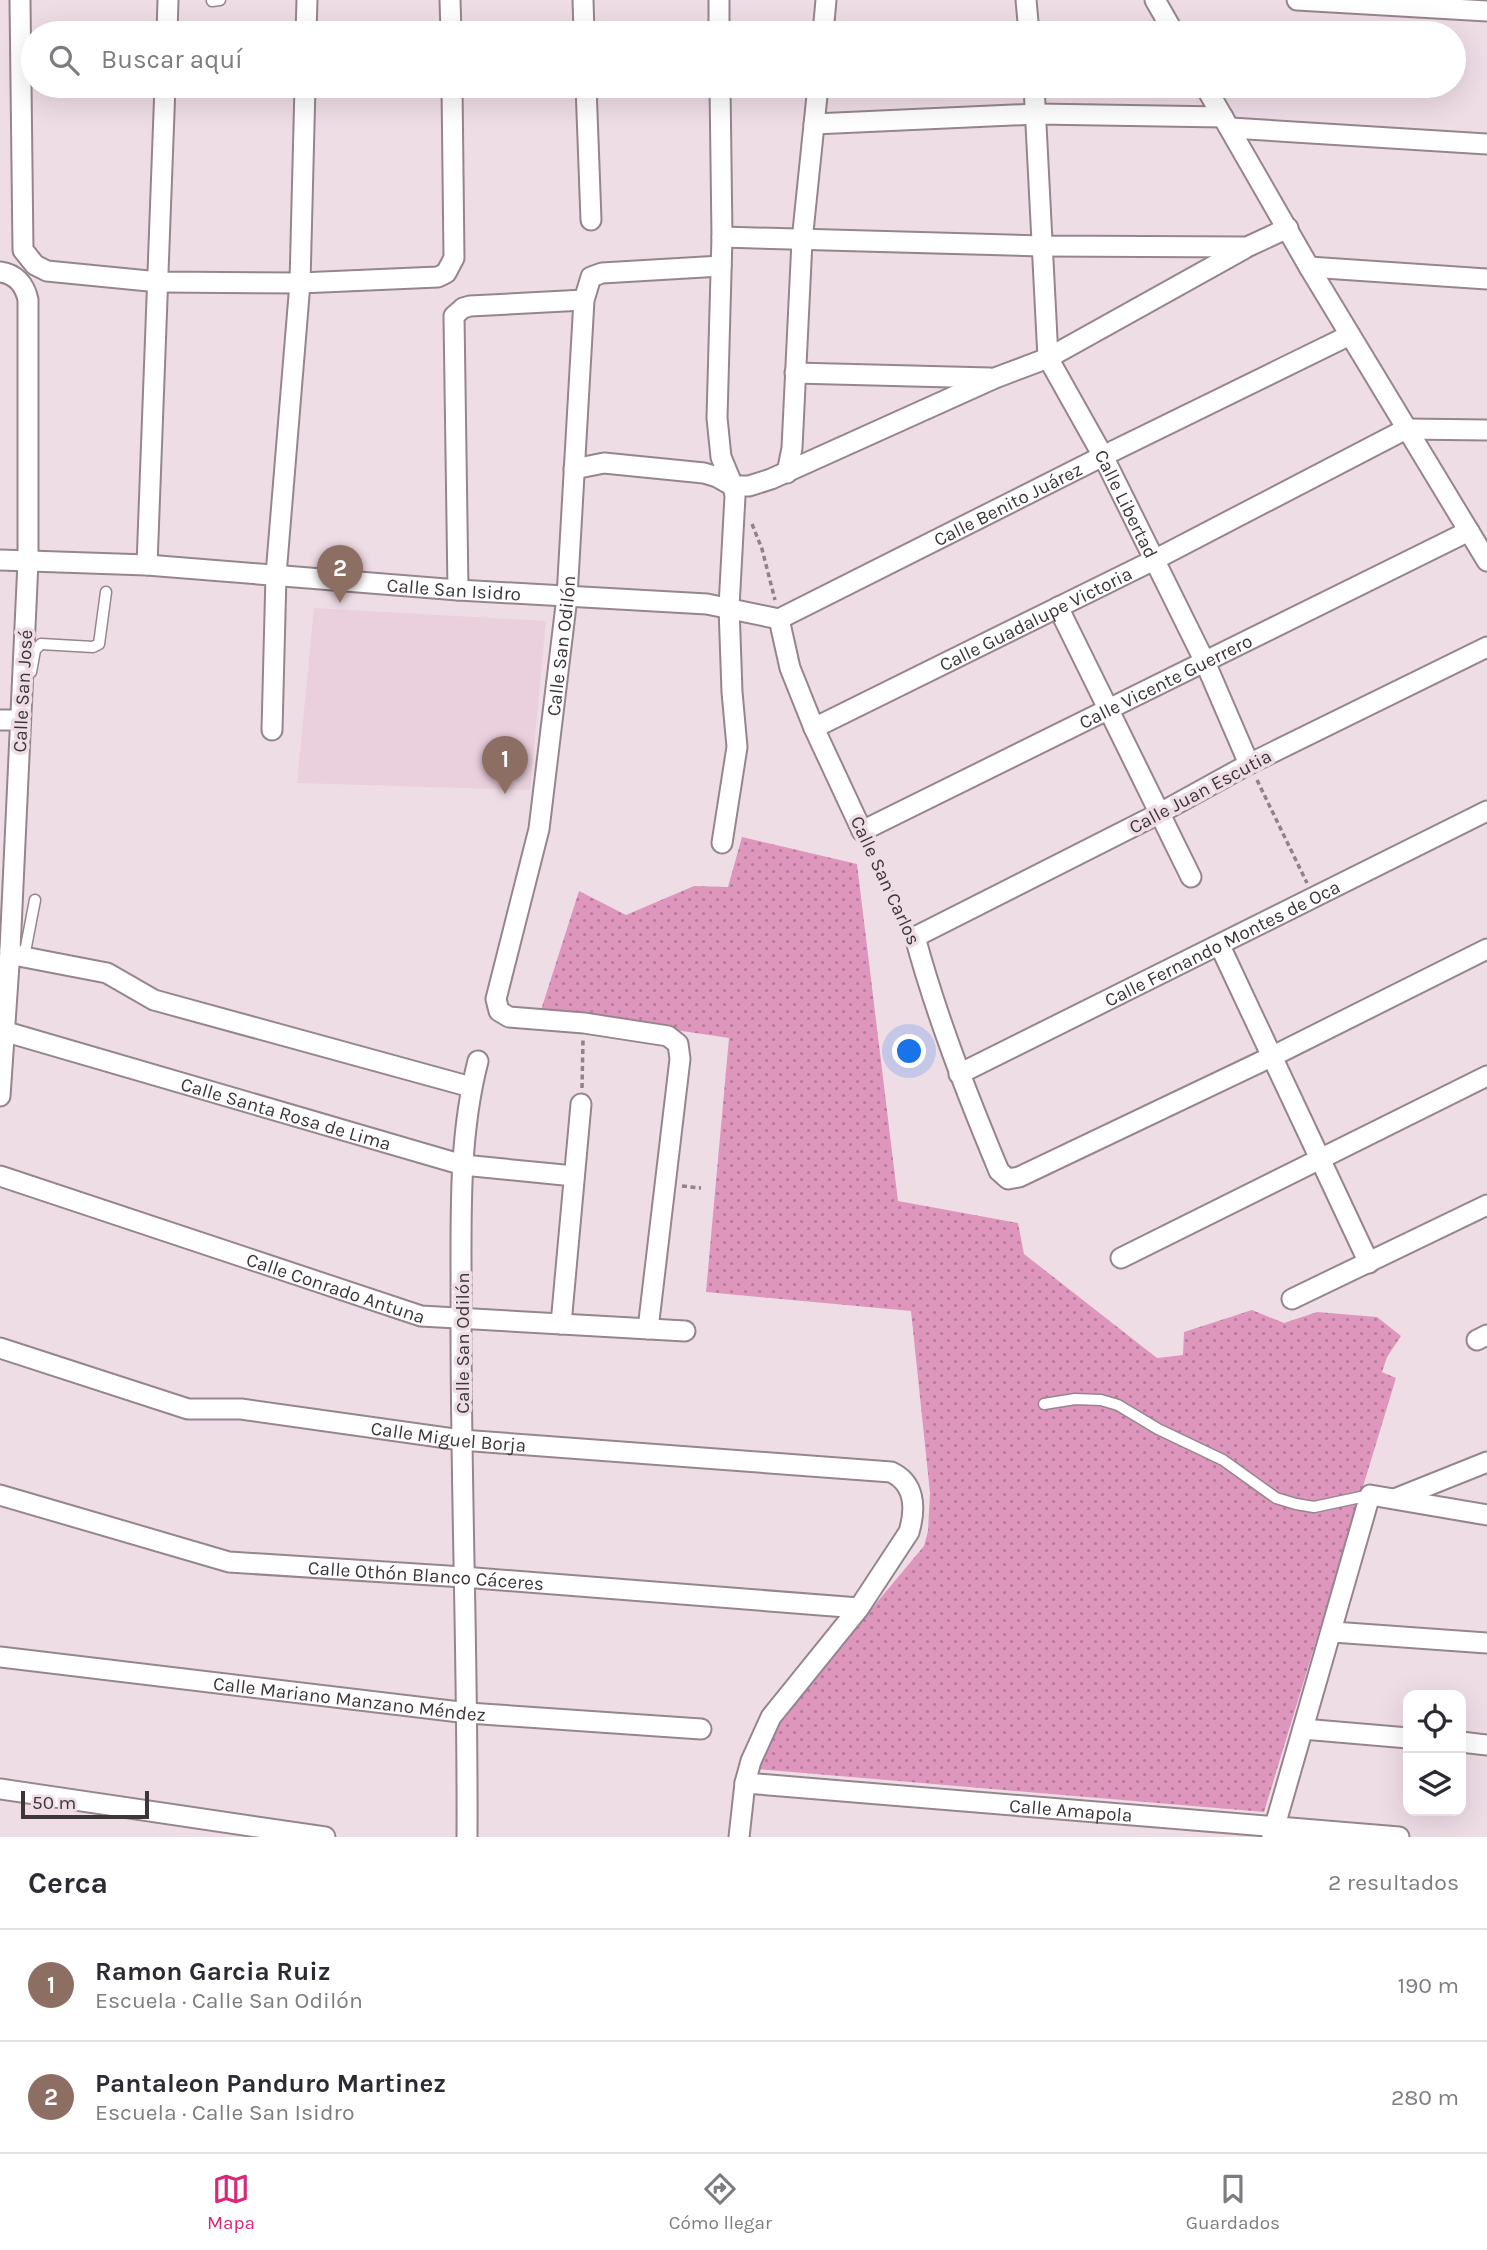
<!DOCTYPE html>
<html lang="es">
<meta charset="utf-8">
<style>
body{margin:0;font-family:Karla,sans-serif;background:#f2f2f3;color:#2b2b33}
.controls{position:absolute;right:21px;bottom:21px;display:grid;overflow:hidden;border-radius:14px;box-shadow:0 7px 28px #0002}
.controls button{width:63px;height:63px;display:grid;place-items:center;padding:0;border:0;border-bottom:2px solid #e1e1e2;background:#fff;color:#2b2b33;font:35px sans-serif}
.scale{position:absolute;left:21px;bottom:18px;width:128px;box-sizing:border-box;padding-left:7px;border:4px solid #3d3639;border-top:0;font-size:19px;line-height:24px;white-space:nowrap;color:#3d3639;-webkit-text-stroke:5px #efdde6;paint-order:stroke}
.you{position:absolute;left:910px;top:1052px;width:24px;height:24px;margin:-18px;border:5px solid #fff;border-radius:50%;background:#1a73e8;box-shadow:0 0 0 10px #1a73e833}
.badge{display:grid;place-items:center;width:46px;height:46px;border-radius:50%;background:#db2777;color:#fff;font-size:23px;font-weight:700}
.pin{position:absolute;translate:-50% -58px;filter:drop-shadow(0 2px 4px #0008)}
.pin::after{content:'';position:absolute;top:37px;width:24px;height:21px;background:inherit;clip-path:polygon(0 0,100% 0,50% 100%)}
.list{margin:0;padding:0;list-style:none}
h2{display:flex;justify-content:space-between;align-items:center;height:91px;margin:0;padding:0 28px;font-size:30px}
h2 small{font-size:23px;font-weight:400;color:#7c7c81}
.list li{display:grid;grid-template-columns:46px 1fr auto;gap:21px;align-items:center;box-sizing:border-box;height:112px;padding:0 28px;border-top:2px solid #e1e1e2}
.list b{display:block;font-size:26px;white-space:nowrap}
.list p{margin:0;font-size:23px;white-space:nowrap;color:#7c7c81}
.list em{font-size:23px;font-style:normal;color:#7c7c81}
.icon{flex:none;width:38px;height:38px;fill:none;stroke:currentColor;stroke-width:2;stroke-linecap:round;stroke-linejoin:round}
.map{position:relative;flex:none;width:1487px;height:1837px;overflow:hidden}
.search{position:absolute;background:#fff;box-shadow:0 7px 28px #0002;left:21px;right:21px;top:21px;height:77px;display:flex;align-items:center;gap:18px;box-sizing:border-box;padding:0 24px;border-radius:38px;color:#7c7c81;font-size:26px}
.sheet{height:315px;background:#fff}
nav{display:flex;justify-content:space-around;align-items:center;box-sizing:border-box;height:98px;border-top:2px solid #e1e1e2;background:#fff;font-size:19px;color:#7c7c81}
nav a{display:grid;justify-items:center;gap:4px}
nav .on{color:#db2777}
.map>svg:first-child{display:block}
.built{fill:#ead0dd}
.grass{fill:url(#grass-dots)}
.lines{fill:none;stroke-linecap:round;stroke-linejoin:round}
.service-casing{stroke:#96858e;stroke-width:13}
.minor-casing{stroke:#96858e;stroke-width:23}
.path{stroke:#8f8288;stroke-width:3.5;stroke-dasharray:5 3.5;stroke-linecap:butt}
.service{stroke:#fff;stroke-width:10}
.minor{stroke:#fff;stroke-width:19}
.labels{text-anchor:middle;stroke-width:7;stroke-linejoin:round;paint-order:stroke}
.street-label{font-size:19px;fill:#3d3639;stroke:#efdde6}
</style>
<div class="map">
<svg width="1487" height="1837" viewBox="0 0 1487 1837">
<defs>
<pattern id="grass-dots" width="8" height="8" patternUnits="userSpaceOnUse" patternTransform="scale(1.75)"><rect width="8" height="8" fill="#de96bc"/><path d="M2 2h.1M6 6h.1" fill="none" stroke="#b57b9a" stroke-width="1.8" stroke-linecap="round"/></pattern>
</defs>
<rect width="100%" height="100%" fill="#efdde6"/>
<path class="built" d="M314 608 546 621 530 790 297 783Z"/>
<path class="grass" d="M742 837 857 864 898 1201 1018 1223 1024 1254 1157 1358 1183 1355 1184 1332 1252 1310 1284 1323 1317 1312 1377 1317 1401 1336 1387 1357 1382 1372 1396 1378 1264 1812 757 1769 786 1711 924 1546 928 1531 930 1493 911 1311 706 1292 729 1038 541 1010 579 891 626 915 694 886 728 887Z"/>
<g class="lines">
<defs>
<path id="service" d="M212 1 220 0
M31 672 35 650 41 644 93 647 99 644 106 592
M24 957 35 900
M1044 1404 1075 1399 1101 1400 1118 1405 1158 1429 1223 1460 1276 1498 1296 1504 1314 1507 1370 1495"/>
<g id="minor">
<path d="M20 0 23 250 35 265 47 271 159 282 300 283 438 277 446 273 454 258 452 86"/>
<path d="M450 0 451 33"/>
<path d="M583 0 584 33"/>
<path d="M719 0V33"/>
<path d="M1026 0 1029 33"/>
<path d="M1155 0 1174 33"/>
<path d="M1297 0 1487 11"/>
<path d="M167 33 168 0"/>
<path d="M306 33 307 0"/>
<path d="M823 33 826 0"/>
<path d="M586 86 591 220"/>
<path d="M720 86 722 237 717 418 721 457 733 486 735 496 729 607 732 692 737 747 722 843"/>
<path id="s1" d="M1034 86 1048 358 1103 456 1205 662 1249 764"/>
<path d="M1205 86 1309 267 1487 561"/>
<path d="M814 124 1037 114 1223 117"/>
<path d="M1231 128 1487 144"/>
<path d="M722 237 1041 246 1247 247 1288 228"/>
<path d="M1309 267 1487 279"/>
<path d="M0 272C16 274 25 285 28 300V562L10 950 0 1096"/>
<path d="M795 373 990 378"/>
<path d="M574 469 604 463 704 473 717 477 733 486"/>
<path d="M787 473 792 448 802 241 818 86"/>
<path d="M733 486H749L771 479 995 378 1048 358 1244 249"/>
<path id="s2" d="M0 560 147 565 458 590 707 604 779 619"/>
<path d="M147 565 165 86"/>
<path d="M458 590 454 316 463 308 470 306 584 300"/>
<path d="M1058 607 1191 877"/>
<path id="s3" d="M779 619 790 668 814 728 862 831 1469 531"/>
<path id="s4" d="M779 619 1103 456 1350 335"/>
<path d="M1487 647 1249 764 1160 813 915 937C937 1018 967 1094 999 1171L1008 1179 1019 1177 1271 1057 1487 949"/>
<path d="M0 720H20"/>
<path id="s5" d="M814 728 1154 560 1406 429 1487 430"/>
<path d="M272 730 276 575 300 283 305 86"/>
<path d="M1220 946 1369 1263"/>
<path d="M10 950 16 955 24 957 107 973 154 1000 471 1087"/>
<path id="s6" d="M0 1030 463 1165 574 1176"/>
<path id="s7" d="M959 1074 1487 811"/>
<path id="s8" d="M0 1176 421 1316 685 1331"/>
<path d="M1121 1258 1487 1076"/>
<path d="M1292 1299 1487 1205"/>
<path d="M561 1324 581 1104"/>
<path id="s9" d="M648 1329 680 1059 678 1044 668 1036 584 1023 509 1017 499 1011 496 999 539 829 567 597 584 300 591 277 602 273 721 266"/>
<path d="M1477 1340 1487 1335"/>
<path id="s10" d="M0 1348 188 1409H241L461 1440 891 1472C915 1483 916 1508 909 1532L859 1608 771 1717 751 1761 745 1783 739 1837"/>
<path id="s11" d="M0 1495 229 1562 463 1577 859 1608"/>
<path d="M1397 1498 1487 1462"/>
<path d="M1333 1632 1487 1643"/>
<path id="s12" d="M0 1657 468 1713 701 1729"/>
<path d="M1303 1729 1408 1738"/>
<path d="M1461 1742 1487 1745"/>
<path id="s13" d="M745 1783 1399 1837"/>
<path d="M0 1789 325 1837"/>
<path d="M1272 1836 1370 1495 1487 1515"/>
<path d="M467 1837C468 1666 461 1495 461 1324 462 1237 456 1146 478 1061"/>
</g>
</defs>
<use href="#service" class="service-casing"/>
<use href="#minor" class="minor-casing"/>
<path class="path" d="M752 524 762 549 775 600
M1257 780 1307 883
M869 845 908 923
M582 1088 583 1040
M682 1186 701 1188"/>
<use href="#service" class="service"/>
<use href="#minor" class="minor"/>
</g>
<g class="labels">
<g class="street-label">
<text dy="7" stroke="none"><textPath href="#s1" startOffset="438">Calle Libertad</textPath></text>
<text dy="7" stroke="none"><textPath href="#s4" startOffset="256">Calle Benito Juárez</textPath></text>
<text dy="7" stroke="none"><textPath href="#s2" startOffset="455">Calle San Isidro</textPath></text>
<text dy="7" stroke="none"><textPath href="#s5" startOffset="247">Calle Guadalupe Victoria</textPath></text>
<text dy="7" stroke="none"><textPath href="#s9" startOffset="844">Calle San Odilón</textPath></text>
<text dy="7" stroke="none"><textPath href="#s3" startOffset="567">Calle Vicente Guerrero</textPath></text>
<text transform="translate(22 691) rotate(-87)" y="7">Calle San José</text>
<text transform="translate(1200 791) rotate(-28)" y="7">Calle Juan Escutia</text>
<text transform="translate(886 880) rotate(65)" y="7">Calle San Carlos</text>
<text dy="7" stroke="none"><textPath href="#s7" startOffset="294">Calle Fernando Montes de Oca</textPath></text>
<text dy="7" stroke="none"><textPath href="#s6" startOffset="298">Calle Santa Rosa de Lima</textPath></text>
<text dy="7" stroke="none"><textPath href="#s8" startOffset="354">Calle Conrado Antuna</textPath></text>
<text transform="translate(462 1343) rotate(-90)" y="7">Calle San Odilón</text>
<text dy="7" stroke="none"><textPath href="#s10" startOffset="460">Calle Miguel Borja</textPath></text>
<text dy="7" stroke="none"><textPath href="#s11" startOffset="436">Calle Othón Blanco Cáceres</textPath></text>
<text dy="7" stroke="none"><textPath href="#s12" startOffset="352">Calle Mariano Manzano Méndez</textPath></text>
<text dy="7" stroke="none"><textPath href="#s13" startOffset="327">Calle Amapola</textPath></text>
</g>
</g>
</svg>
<div class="controls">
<button><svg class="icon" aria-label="locate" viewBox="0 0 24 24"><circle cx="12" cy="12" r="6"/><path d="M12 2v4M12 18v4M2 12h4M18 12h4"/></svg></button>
<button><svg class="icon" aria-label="layers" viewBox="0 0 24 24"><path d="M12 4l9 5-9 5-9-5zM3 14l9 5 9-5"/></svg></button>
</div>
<div class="scale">50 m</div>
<div class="you"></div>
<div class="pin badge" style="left:505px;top:794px;background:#8d6e63">1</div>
<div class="pin badge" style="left:340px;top:603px;background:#8d6e63">2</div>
<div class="search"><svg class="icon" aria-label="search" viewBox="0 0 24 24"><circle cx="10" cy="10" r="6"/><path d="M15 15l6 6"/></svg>Buscar aquí</div>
</div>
<section class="sheet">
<h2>Cerca<small>2 resultados</small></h2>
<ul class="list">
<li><span class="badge" style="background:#8d6e63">1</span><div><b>Ramon Garcia Ruiz</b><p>Escuela · Calle San Odilón</p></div><em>190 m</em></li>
<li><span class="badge" style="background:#8d6e63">2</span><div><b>Pantaleon Panduro Martinez</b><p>Escuela · Calle San Isidro</p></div><em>280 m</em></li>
</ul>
</section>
<nav>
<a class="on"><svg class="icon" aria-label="map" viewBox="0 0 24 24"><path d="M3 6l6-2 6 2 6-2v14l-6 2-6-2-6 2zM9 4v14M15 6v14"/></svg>Mapa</a>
<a><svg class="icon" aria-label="directions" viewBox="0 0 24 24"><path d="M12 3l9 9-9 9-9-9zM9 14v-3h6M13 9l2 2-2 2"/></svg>Cómo llegar</a>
<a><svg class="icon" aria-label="saved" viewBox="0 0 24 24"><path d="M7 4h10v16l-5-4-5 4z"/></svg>Guardados</a>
</nav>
